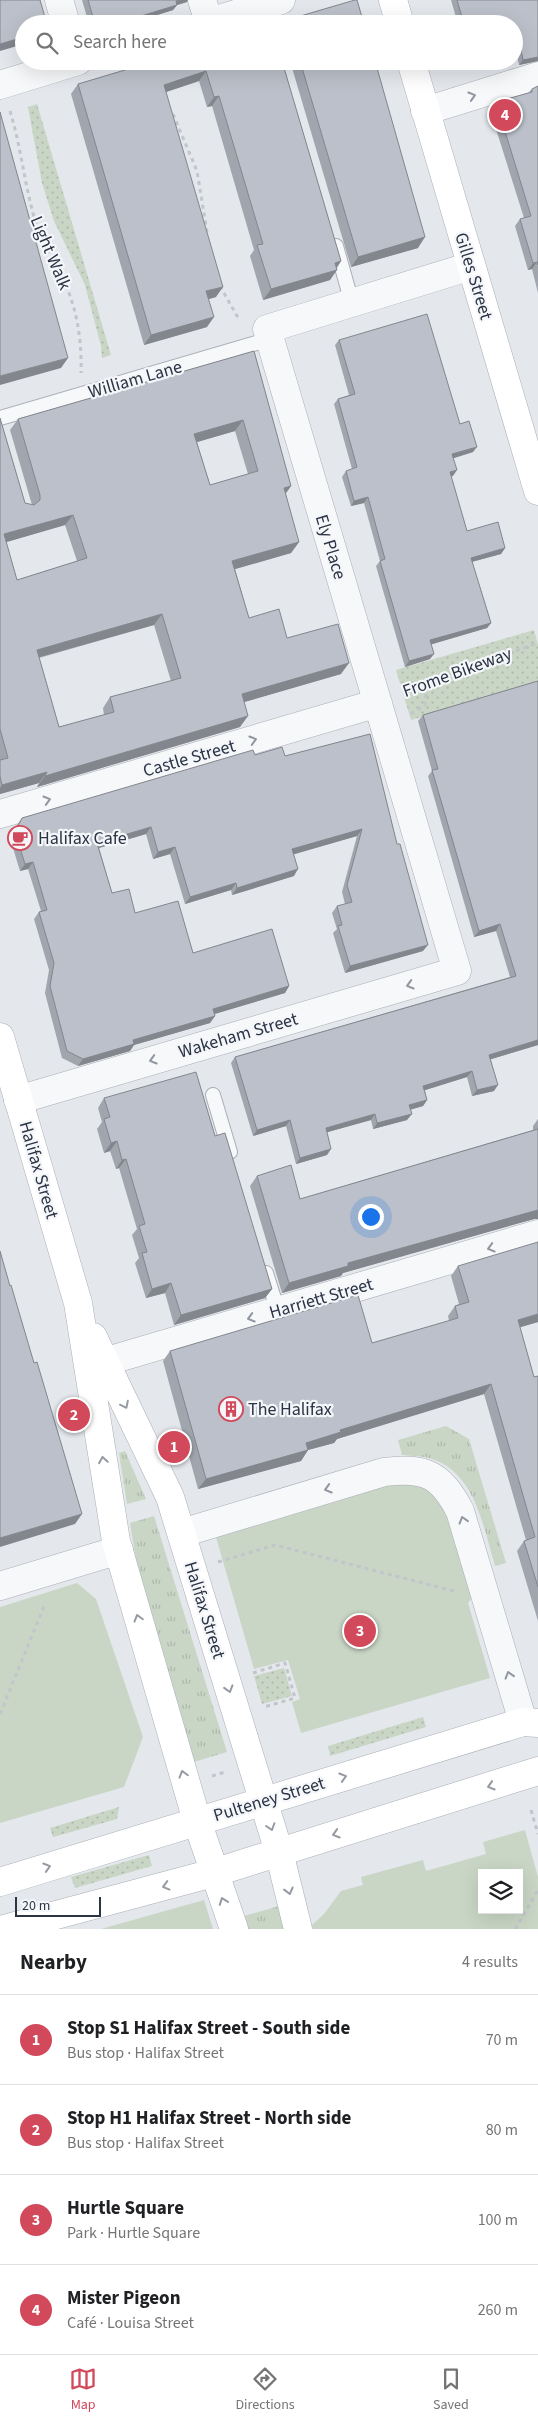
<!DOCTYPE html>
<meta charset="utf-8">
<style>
body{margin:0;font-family:"Source Sans 3",sans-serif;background:#f6f6f6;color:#202124}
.controls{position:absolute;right:15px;bottom:15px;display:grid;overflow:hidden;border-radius:0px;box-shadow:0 5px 20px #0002}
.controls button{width:45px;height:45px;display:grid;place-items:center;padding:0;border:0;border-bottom:1px solid #e0e0e0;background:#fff;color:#202124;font:25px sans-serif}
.scale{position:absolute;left:15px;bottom:12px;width:86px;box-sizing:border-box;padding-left:5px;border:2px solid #2b3445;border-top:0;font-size:14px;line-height:18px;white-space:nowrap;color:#2b3445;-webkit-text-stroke:4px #f4f6f9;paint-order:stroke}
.you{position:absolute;left:370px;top:1216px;width:18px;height:18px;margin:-12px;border:4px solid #fff;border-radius:50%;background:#1a73e8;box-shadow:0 0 0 8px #1a73e833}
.badge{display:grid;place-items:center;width:32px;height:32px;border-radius:50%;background:#d1495b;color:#fff;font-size:16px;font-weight:700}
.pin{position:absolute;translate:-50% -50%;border:2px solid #fff;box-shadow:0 1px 5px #0006}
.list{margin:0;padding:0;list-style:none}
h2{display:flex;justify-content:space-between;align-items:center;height:65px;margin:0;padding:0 20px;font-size:21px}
h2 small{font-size:16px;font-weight:400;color:#757577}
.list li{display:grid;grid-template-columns:32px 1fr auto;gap:15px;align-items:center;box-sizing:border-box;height:90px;padding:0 20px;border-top:1px solid #e0e0e0}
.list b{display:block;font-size:19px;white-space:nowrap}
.list p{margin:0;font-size:16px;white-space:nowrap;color:#757577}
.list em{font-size:16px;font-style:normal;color:#757577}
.icon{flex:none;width:28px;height:28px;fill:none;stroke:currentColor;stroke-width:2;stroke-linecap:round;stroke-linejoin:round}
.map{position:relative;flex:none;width:538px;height:1929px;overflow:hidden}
.search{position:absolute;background:#fff;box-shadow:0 5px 20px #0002;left:15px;right:15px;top:15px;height:55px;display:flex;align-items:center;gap:12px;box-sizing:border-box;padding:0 18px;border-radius:28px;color:#757577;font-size:19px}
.sheet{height:425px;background:#fff}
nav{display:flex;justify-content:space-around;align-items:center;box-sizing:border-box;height:70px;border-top:1px solid #e0e0e0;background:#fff;font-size:14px;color:#757577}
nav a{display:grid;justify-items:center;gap:2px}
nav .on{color:#d1495b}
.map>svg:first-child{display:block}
.grass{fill:url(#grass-tufts)}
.park{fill:#c9d6c5;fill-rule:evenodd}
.garden{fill:url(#garden-dots)}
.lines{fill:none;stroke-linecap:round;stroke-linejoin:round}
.lane-casing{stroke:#a9aeb7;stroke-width:16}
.street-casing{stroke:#a9aeb7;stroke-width:29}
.secondary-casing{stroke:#a9aeb7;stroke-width:29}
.path{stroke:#c2c5cb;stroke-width:3;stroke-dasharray:4 4;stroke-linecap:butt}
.lane{stroke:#f7f8fa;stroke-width:14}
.street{stroke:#f7f8fa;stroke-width:28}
.secondary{stroke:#fff;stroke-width:28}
.wall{fill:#a1a5ae;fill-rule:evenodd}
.shaded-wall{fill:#83868d}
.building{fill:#bbc0ca;stroke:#83868d;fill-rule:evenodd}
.oneway{stroke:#9196a0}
.oneway2{stroke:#959aa2}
.labels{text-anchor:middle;stroke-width:4.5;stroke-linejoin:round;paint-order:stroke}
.street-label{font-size:18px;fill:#2b3445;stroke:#f4f6f9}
.poi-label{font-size:18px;fill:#2b3445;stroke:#f4f6f9;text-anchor:start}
</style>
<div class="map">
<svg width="538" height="1929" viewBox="0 0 538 1929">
<defs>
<pattern id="grass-tufts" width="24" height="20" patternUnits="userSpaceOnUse" patternTransform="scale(1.25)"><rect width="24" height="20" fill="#c9d6c5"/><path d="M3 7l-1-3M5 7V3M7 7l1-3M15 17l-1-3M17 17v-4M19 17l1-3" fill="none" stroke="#adb8ab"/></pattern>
<pattern id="garden-dots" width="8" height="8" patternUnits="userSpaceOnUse" patternTransform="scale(1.25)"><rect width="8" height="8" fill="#c9d6c5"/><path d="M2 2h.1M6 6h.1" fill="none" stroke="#adb8ab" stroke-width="1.8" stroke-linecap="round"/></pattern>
</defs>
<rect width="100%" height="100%" fill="#e4e7ec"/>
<path class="grass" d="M446 1426 469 1439 506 1563 495 1566C483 1526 475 1468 425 1457 418 1456 409 1456 402 1455L398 1440Z
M125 1451 146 1499 127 1504 119 1453Z
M154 1516 227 1752 187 1764 146 1621 130 1523Z
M286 1904 292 1929H248L244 1916Z"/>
<path class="park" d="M406 1482 423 1486 443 1499 475 1593 468 1603 490 1678 301 1733 292 1702 300 1699 288 1660 254 1669 216 1537 230 1528 385 1483Z
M77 1583 96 1599 143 1737 124 1787 0 1823V1607Z
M525 1830 538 1877V1929H313L312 1925 324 1914 341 1891 363 1885 361 1877 423 1860 426 1871 486 1854 483 1842ZM482 1873H519V1910H482Z
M204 1900 213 1929H101Z"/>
<path class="garden" d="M37 104 111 355 102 358 101 346 85 285 54 221 42 183 28 107Z
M534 630 538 645V683L411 720 396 670Z
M284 1668 292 1696 262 1704 254 1676Z
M423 1717 426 1727 330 1756 328 1746Z
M119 1807 117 1819 53 1837 50 1828Z
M149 1855 152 1866 75 1888 71 1877Z"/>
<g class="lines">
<defs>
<path id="lane" d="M264 5 270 24
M336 246 352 303
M0 418 270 339
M213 1095 230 1152
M266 1273 278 1311"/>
<path id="street" d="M59 0 66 24
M202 0 209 22
M203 24 281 0
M0 85 78 61
M425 111 538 76
M0 814 378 703
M18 1100 457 971 267 329 471 266
M104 1362 538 1234
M182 1533 384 1472C425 1467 441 1474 460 1511L523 1722
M0 1586 119 1550"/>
<path id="secondary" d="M393 0 400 24
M411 61 538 491
M0 1037 78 1303 116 1541 197 1821 234 1929
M93 1337 170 1497 279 1852 298 1929
M0 1882 523 1722 538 1723
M4 1929 213 1873 538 1771"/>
</defs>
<use href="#lane" class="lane-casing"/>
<use href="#street" class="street-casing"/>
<use href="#secondary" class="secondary-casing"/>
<path class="path" d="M10 111C22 150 25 191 38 230 43 247 54 261 62 277 77 307 82 340 81 373
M173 114 197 171 207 232
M220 286 237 316 241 318
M403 691 538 643
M411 714 425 705 427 683
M218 1562 275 1545 454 1591
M253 1673 285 1663 295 1698 264 1707
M0 1714 45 1604
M212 1776 225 1772
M531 1810 538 1834
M515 1929 538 1890"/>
<use href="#lane" class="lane"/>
<use href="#street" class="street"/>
<use href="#secondary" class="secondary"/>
</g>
<path class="wall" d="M82 0H188L187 2 177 5 173 10 129 24H89Z
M451 0H538V61L519 65 517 56 514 24H458Z
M282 61 341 261 330 280 263 300 250 256 254 250 212 106 207 107 199 81 166 92 216 297 208 299 207 327 144 345 71 94 78 84Z
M290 61H375L418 248 351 267Z
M469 61H498L472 69Z
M538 86V293L532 269 528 270 515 226 520 219 524 218 490 110 496 102 528 93 532 89Z
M339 340 460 424 473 452 453 458V476H451L467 531 505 548 501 554 472 562 491 623 487 628 431 644 430 659 405 667 376 566 380 561 364 503 351 506 342 477 346 471 352 469 334 404 338 399 349 395 335 345Z
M254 351 291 486 285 494 299 542 291 553 235 569 249 618 287 638 341 674 244 702 240 727 37 787 39 783 0 794V418L25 503 32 505 10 430 18 419ZM235 431 248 474 210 485 197 442ZM65 525 77 561 17 580 6 542ZM154 625 171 681 110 697 103 708 104 715 59 727 39 658Z
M538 681V1045L491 1059 494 1091 472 1096 467 1077 425 1090 427 1100 423 1106 410 1110 407 1120 373 1129 371 1120 327 1132V1155L296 1164 286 1126 253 1136 231 1063 235 1057 510 977 496 931 474 937 428 776 432 771 418 721 423 715Z
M370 734 423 951 345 973 333 933 337 929 332 913 337 906 345 904 342 892 357 836 294 854V876L232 895 231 890 185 904 170 854 153 859 146 834 99 848 112 893 135 913 193 953 289 986 285 993 214 1014 215 1016 210 1023 134 1045 130 1051 78 1066 62 1058 45 993 49 970 34 919 39 912 41 911 28 869 20 871 10 838 17 825 22 818 255 755 285 756Z
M104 1098 215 1136 272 1289 265 1298 174 1325 165 1293 146 1298 135 1263 139 1258 132 1235 137 1229 119 1168 116 1169 110 1151 104 1153 97 1129 102 1122 98 1108Z
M538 1119V1219H534L343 1273 341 1276 282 1293 250 1186 257 1176 300 1199 533 1130V1126Z
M458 1266 538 1322 520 1327 534 1377 538 1376V1621L517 1551 524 1541 526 1540 484 1394 337 1439 334 1443 308 1450 301 1461 198 1489 163 1361 170 1351 372 1343 449 1321 448 1316 455 1306 459 1304 451 1276Z"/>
<path class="shaded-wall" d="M178 0H188L187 2 177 5 173 10 129 24H115Z
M24 37V44L0 51V44Z
M521 50 517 56 514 57V52Z
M538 57V61L519 65 523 60Z
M483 61H498L472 69 475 64Z
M206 71 199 81 157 95 164 85Z
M219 96 212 106 207 107 214 97Z
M425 237 418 248 351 267 358 257Z
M341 261 334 271 337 270 330 280 263 300 271 289 335 263Z
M537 262 532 269 528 270 533 263Z
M223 287 216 297 199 302 206 291Z
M214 317 207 327 144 345 151 335Z
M68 358 61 368 0 385V376Z
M243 420 235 431 187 445 194 434Z
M477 447 473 452 448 460 452 454Z
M457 470 453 476 446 478 450 472Z
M291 486 284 496V488Z
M368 497 364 503 351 506 354 501Z
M73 515 65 525 0 544 4 534Z
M299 542 291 553 225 572 232 561Z
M505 548 501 554 467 563 471 558Z
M162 614 154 625 29 660 37 650Z
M491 623 487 628 426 646 430 640Z
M434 654 430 659 405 667 409 661Z
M349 663 341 674 234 705 242 694Z
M248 716 240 727 37 787 45 776Z
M47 772 39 783 0 794V788L2 785Z
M151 827 146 834 92 850 97 843Z
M362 829 357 836 288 856 292 849Z
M175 847 170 854 153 859 158 852Z
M33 862 28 869 20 871 25 864Z
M298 869 294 876 232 895 237 888Z
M236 883 231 890 185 904 190 897Z
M500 924 496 931 474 937 479 931Z
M428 945 423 951 345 973 350 966Z
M289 986 285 993 208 1016 213 1009Z
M215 1016 210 1023 134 1045 130 1051 78 1066 83 1059 133 1040Z
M538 1040V1045L485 1061 489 1055Z
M472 1071 467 1077 419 1092 423 1086Z
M498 1085 494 1091 472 1096 477 1090Z
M427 1100 423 1106 405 1111 409 1105Z
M375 1114 371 1120 321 1134 326 1128Z
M412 1114 407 1120 373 1129 377 1123Z
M290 1120 286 1126 253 1136 257 1130Z
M117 1141 110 1151 104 1153 111 1143Z
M331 1149 327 1155 296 1164 300 1158Z
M126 1159 119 1168 116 1169 122 1160Z
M538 1210V1219H534L343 1273 341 1276 282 1293 289 1283 348 1263Z
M171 1283 165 1293 146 1298 152 1289Z
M272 1289 265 1298 174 1325 181 1315Z
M538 1314V1322L511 1330 518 1320Z
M491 1384 484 1394 337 1439 334 1443 308 1450 301 1461 198 1489 206 1479 340 1430Z
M82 1514 75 1524 0 1547V1538Z"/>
<path class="building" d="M0 0H40L47 24H24V37L0 44Z
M88 0H178L176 1 177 5 115 24H95Z
M355 0H357L364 24H283L298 19 297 17Z
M457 0H538V57L523 60 521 50 514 52V24H464Z
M155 61H282L341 261 335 263 337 270 271 289 257 245 263 244 219 96 214 97 206 71 164 85 223 287 206 291 214 317 151 335 78 84Z
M300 61H375L425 237 358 257Z
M475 61H483L475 64Z
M538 86V265L537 262 533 263 520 219 531 216 496 102 532 92V89Z
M0 112 68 358 0 376Z
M427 314 460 424 469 421 477 447 452 454 457 470 450 472 467 531 498 522 505 548 471 558 491 623 430 640 434 654 409 661 380 561 385 559 368 497 354 501 346 471 357 467 338 399 355 394 339 340Z
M254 351 291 486 284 488 299 542 232 561 249 618 279 609 287 638 338 624 349 663 242 694 248 716 45 776 47 772 2 785 0 776V760L8 758 0 729V418L25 503 34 505 40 500V495L18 419ZM243 420 258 471 210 485 194 434ZM73 515 87 558 17 580 4 534ZM162 614 181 678 110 697 114 712 59 727 37 650Z
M538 681V1040L489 1055 498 1085 477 1090 472 1071 423 1086 427 1100 409 1105 412 1114 377 1123 375 1114 326 1128 331 1149 300 1158 290 1120 257 1130 235 1057 516 976 500 924 479 931 432 770 438 769 423 715Z
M370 734 397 844H400L428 945 350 966 338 926 342 925 337 906 352 902 347 885 362 829 292 849 298 869 237 888 236 883 190 897 175 847 158 852 151 827 97 843 112 893 129 889 135 913 178 901 193 953 272 929 289 986 213 1009 215 1016 133 1040 134 1044 83 1059 67 1051 50 986 54 963 39 912 47 910 33 862 25 864 15 832 22 818 253 750 255 755 282 747 285 756Z
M196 1072 215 1136 225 1133 272 1289 181 1315 171 1283 152 1289 142 1253 147 1252 139 1226 145 1224 126 1159 122 1160 117 1141 111 1143 104 1119 110 1117 104 1098Z
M538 1129V1210L348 1263V1266L289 1283 257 1176 291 1165 300 1199Z
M538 1242V1314L518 1320 534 1377 538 1376V1587L524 1541 535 1537 491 1384 340 1430 341 1432 306 1443 308 1450 206 1479 170 1351 358 1295 372 1343 458 1318 455 1306 469 1302 458 1266Z
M0 1251 10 1286 11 1285 34 1363 37 1362 82 1514 0 1538Z"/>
<defs><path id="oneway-chevron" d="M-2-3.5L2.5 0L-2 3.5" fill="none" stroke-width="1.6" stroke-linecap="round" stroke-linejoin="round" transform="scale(1.25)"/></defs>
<g class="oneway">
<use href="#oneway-chevron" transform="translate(472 96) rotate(-17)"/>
<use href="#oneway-chevron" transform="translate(253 740) rotate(-16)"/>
<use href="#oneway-chevron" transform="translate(47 800) rotate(-16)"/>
<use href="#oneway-chevron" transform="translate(410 985) rotate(164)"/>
<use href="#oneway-chevron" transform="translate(153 1060) rotate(164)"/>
<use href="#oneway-chevron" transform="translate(491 1248) rotate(164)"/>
<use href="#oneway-chevron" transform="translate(251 1318) rotate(164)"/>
<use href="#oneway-chevron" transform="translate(328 1489) rotate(163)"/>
<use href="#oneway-chevron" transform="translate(463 1520) rotate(-107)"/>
<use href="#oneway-chevron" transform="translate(509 1675) rotate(-107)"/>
</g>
<g class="oneway2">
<use href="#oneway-chevron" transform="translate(125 1405) rotate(64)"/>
<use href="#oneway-chevron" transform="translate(103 1460) rotate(-99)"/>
<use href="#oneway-chevron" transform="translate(138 1618) rotate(-106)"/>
<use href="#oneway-chevron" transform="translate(229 1689) rotate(73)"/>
<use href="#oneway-chevron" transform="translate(183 1774) rotate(-106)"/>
<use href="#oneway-chevron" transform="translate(343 1777) rotate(-17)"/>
<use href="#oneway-chevron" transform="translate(491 1786) rotate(163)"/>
<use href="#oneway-chevron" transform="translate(271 1827) rotate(72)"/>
<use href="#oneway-chevron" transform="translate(336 1834) rotate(163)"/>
<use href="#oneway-chevron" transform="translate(47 1867) rotate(-17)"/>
<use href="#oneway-chevron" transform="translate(166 1886) rotate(165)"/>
<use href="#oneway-chevron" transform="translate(289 1891) rotate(76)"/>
<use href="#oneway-chevron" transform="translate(223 1901) rotate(-110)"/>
</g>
<defs>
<symbol id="cafe-ring" viewBox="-11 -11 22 22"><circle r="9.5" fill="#f4f6f9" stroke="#d1495b" stroke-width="1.5"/><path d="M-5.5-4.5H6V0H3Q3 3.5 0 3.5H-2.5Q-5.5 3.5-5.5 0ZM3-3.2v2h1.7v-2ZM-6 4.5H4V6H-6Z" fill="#d1495b"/></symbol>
<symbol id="building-ring" viewBox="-11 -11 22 22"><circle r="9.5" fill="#f4f6f9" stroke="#d1495b" stroke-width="1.5"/><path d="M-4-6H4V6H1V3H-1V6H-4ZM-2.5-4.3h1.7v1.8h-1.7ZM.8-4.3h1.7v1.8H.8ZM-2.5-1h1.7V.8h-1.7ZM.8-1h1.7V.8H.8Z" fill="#d1495b"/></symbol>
</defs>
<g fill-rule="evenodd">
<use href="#cafe-ring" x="6" y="824" width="28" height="28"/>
<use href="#building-ring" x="217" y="1395" width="28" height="28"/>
</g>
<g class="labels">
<g class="street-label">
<text transform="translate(51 253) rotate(67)" y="6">Light Walk</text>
<text transform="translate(474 276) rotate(73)" y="6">Gilles Street</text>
<text transform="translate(135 379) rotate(-16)" y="6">William Lane</text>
<text transform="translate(331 547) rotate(73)" y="6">Ely Place</text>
<text transform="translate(457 672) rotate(-20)" y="6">Frome Bikeway</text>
<text transform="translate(189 758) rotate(-16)" y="6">Castle Street</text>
<text transform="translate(238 1035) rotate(-16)" y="6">Wakeham Street</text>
<text transform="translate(39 1170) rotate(74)" y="6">Halifax Street</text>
<text transform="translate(321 1298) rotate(-16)" y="6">Harriett Street</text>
<text transform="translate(205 1610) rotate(73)" y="6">Halifax Street</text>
<text transform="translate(269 1799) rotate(-17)" y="6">Pulteney Street</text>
</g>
<g class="poi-label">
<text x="38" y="844">Halifax Cafe</text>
<text x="248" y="1415">The Halifax</text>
</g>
</g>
</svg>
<div class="controls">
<button><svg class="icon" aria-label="layers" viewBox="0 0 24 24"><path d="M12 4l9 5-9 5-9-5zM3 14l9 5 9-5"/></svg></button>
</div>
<div class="scale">20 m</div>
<div class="you"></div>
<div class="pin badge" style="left:174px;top:1447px">1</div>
<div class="pin badge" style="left:74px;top:1415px">2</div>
<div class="pin badge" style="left:360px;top:1631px">3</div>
<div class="pin badge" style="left:505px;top:115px">4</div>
<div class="search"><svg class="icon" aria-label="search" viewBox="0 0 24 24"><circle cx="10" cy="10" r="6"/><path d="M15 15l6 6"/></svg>Search here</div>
</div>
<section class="sheet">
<h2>Nearby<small>4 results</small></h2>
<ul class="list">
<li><span class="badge">1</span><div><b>Stop S1 Halifax Street - South side</b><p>Bus stop · Halifax Street</p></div><em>70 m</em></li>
<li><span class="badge">2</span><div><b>Stop H1 Halifax Street - North side</b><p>Bus stop · Halifax Street</p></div><em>80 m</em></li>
<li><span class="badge">3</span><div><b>Hurtle Square</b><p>Park · Hurtle Square</p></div><em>100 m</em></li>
<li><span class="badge">4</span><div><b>Mister Pigeon</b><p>Café · Louisa Street</p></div><em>260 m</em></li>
</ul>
</section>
<nav>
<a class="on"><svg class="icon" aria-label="map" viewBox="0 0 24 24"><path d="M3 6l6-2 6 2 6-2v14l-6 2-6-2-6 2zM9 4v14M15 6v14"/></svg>Map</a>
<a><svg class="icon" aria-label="directions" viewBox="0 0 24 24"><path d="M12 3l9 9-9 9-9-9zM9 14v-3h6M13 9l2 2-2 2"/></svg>Directions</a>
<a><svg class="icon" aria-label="saved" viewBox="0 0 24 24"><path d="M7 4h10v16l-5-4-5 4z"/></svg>Saved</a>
</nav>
